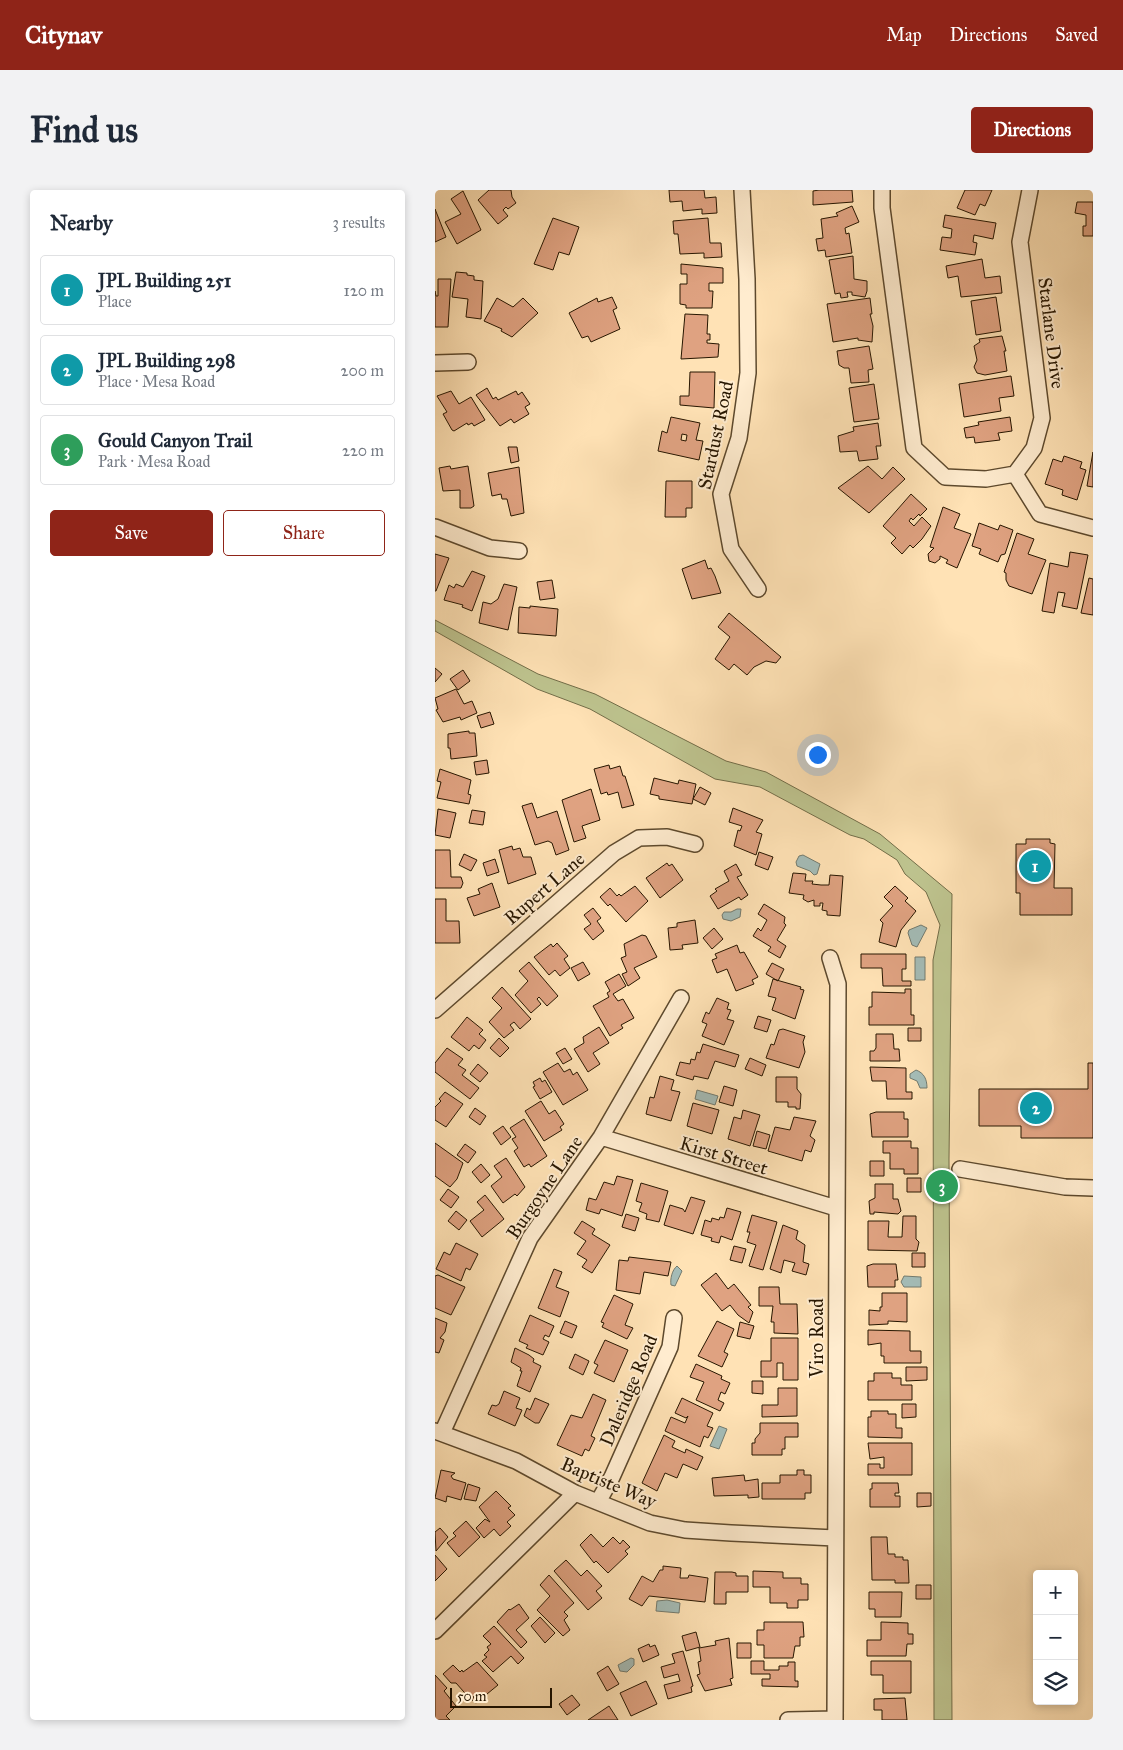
<!DOCTYPE html>
<meta charset="utf-8">
<style>
body{margin:0;font-family:"IM FELL Great Primer",serif;background:#f2f2f3;color:#1f2937}
.controls{position:absolute;right:15px;bottom:15px;display:grid;overflow:hidden;border-radius:5px;box-shadow:0 2px 8px #0003}
.controls button{width:45px;height:45px;display:grid;place-items:center;padding:0;border:0;border-bottom:1px solid #e0e1e3;background:#fff;color:#1f2937;font:25px sans-serif}
.scale{position:absolute;left:15px;bottom:12px;width:102px;box-sizing:border-box;padding-left:5px;border:2px solid #271600;border-top:0;font-size:14px;line-height:18px;white-space:nowrap;color:#271600;-webkit-text-stroke:4px #ffeccf;paint-order:stroke}
.you{position:absolute;left:382px;top:564px;width:18px;height:18px;margin:-12px;border:4px solid #fff;border-radius:50%;background:#1a73e8;box-shadow:0 0 0 8px #1a73e833}
.badge{display:grid;place-items:center;width:32px;height:32px;border-radius:50%;background:#8f2418;color:#fff;font-size:16px;font-weight:700}
.pin{position:absolute;translate:-50% -50%;border:2px solid #fff;box-shadow:0 1px 5px #0006}
.list{margin:0;padding:0;list-style:none}
h2{display:flex;justify-content:space-between;align-items:center;height:65px;margin:0;padding:0 20px;font-size:21px}
h2 small{font-size:16px;font-weight:400;color:#747a83}
.list li{display:grid;grid-template-columns:32px 1fr auto;gap:15px;align-items:center;box-sizing:border-box;height:70px;margin:0 10px 10px;padding:0 10px;border:1px solid #e0e1e3;border-radius:5px}
.list b{display:block;font-size:19px;white-space:nowrap}
.list p{margin:0;font-size:16px;white-space:nowrap;color:#747a83}
.list em{font-size:16px;font-style:normal;color:#747a83}
.actions{display:flex;gap:10px;padding:15px 20px}
.actions a{flex:1;padding:11px 0;border:1px solid #8f2418;border-radius:5px;text-align:center;font-size:18px;color:#8f2418}
.actions .main{background:#8f2418;color:#fff}
.icon{flex:none;width:28px;height:28px;fill:none;stroke:currentColor;stroke-width:2;stroke-linecap:round;stroke-linejoin:round}
.map{position:relative;flex:none;width:658px;height:1530px;overflow:hidden;border-radius:5px}
header{display:flex;align-items:center;gap:30px;box-sizing:border-box;height:70px;padding:0 25px;background:#8f2418;color:#fff}
header strong{font-size:24px}
nav{display:flex;gap:28px;margin-inline-start:auto;font-size:18px}
.intro{display:flex;align-items:center;justify-content:space-between;box-sizing:border-box;height:120px;padding:0 30px}
h1{margin:0;font-size:35px}
.button{padding:12px 22px;border-radius:5px;background:#8f2418;color:#fff;font-size:18px;font-weight:700}
main{display:flex;gap:30px;padding:0 30px}
aside{flex:1;background:#fff;border-radius:5px;box-shadow:0 2px 8px #0003}
.map>svg:first-child{display:block}
.green{fill:#bec48f;stroke:#726d48}
.water{fill:#a4bcb7;stroke:#727a6e}
.building{fill:#dfa281;stroke:#271600;fill-rule:evenodd}
.lines{fill:none;stroke-linecap:round;stroke-linejoin:round}
.minor-casing{stroke:#5d492d;stroke-width:18}
.minor{stroke:#ffeccf;stroke-width:15}
.labels{text-anchor:middle;stroke-width:4;stroke-linejoin:round;paint-order:stroke}
.street-label{font-size:19px;fill:#271600;stroke:#ffeccf}
</style>
<header>
<strong>Citynav</strong>
<nav><a>Map</a><a>Directions</a><a>Saved</a></nav>
</header>
<div class="intro"><h1>Find us</h1><a class="button">Directions</a></div>
<main>
<aside>
<h2>Nearby<small>3 results</small></h2>
<ul class="list">
<li><span class="badge" style="background:#0f9aa8">1</span><div><b>JPL Building 251</b><p>Place</p></div><em>120 m</em></li>
<li><span class="badge" style="background:#0f9aa8">2</span><div><b>JPL Building 298</b><p>Place · Mesa Road</p></div><em>200 m</em></li>
<li><span class="badge" style="background:#2e9e5b">3</span><div><b>Gould Canyon Trail</b><p>Park · Mesa Road</p></div><em>220 m</em></li>
</ul>
<div class="actions"><a class="main">Save</a><a>Share</a></div>
</aside>
<div class="map">
<svg width="658" height="1530" viewBox="0 0 658 1530">
<rect width="100%" height="100%" fill="#ffe2b5"/>
<filter id="stains"><feTurbulence type="fractalNoise" baseFrequency=".004" numOctaves="4"/><feColorMatrix values="0 0 0 0 .2 0 0 0 0 .09 0 0 0 0 .02 0 0 0 .5 -.17"/></filter>
<radialGradient id="worn" r=".72"><stop offset=".6" stop-color="#630" stop-opacity="0"/><stop offset="1" stop-color="#630" stop-opacity=".3"/></radialGradient>
<path class="green" d="M0 430 103 484 160 504 291 571 331 582 445 644 517 704 514 969 517 1530H499L498 770 505 735 491 702 470 684 462 670 429 649 415 645 325 597 280 589 155 519 102 499 0 441Z"/>
<path class="water" d="M368 665 385 674 382 684 379 685 375 681 362 676 361 672 364 666Z
M302 719H306L305 727 296 731 288 729 287 725 289 722H296Z
M486 735 492 738 482 757 477 755 473 743 474 740Z
M480 767H490V790H480Z
M481 880C489 883 492 889 492 898H485L482 891 475 888V884Z
M262 900 283 906 280 915 260 909Z
M242 1076 247 1081 240 1096 236 1095C235 1089 237 1080 242 1076Z
M469 1086 486 1087V1097H469L466 1092Z
M284 1236 292 1239 284 1259 275 1256Z
M232 1410 245 1413 244 1423 221 1421 222 1411Z
M196 1468 199 1469V1475L192 1482 185 1481 183 1475Z"/>
<path class="building" d="M54 0H76L77 7 81 13 73 19 71 17 68 20 73 26 63 34 43 10Z
M234 0H269L270 8 281 7 282 23 267 24V19L248 21 247 11 235 12Z
M384 0H417L418 12 378 15V1Z
M530 0H557L550 16 545 14 540 25 522 18Z
M28 1 46 40 22 54 10 32 26 24 16 9Z
M642 12H658V46H648V36H651V25L640 23Z
M417 16 424 32 410 38 411 44 414 43 417 63 391 67 390 60 383 61 381 49 388 48 386 29 403 26 401 23Z
M0 19 11 47 0 52Z
M510 25 561 33 558 49 539 45 538 52 542 53 540 65 505 60 507 47 516 48 517 39 508 37Z
M118 28 144 37 134 65 124 62 118 80 99 74Z
M273 28 275 53H286L287 67 269 68V63L245 64 243 44H239L238 31Z
M418 66 419 89 432 91V101L430 107 417 105V102H412L413 107 406 108 405 103 400 104 394 70Z
M547 69 550 88 565 86 567 103 526 107 523 86 513 88 511 76Z
M246 74 288 78V93H274V101H278L277 118H251V115L245 114V94H252V84H246Z
M21 82 32 83V85L39 86V90L48 91 46 129 31 127 33 109 17 107Z
M3 89H16L13 137H0V101L1 106H3Z
M177 107 182 118 178 120 185 139 156 152 153 146 147 148 134 123 162 108 163 112Z
M561 107 566 141 541 145 536 111Z
M62 108 78 117 88 108 103 123 77 147 66 141 67 139 49 131Z
M435 108 437 124H435L438 136 437 152 423 150V148L398 152 392 114Z
M250 124 273 125 272 144H275V150H272V153L284 154 283 167 246 169Z
M567 146 571 161H569L572 181 550 185 542 183 539 177 542 170 539 156 545 152 544 149Z
M434 156 438 179 433 180 434 192 416 193 414 178H409L404 175 402 161Z
M255 182H280L279 218 245 215V206H254Z
M576 186 579 206 564 208 566 221 529 227 524 194Z
M439 194 444 229 419 232 414 198Z
M52 198 58 209 61 207 63 210 81 201 83 205 87 202 95 214 90 217 94 224 79 233 76 229 65 236 41 205Z
M16 201 24 214 36 207 50 230 39 236 37 233 33 235 32 233 19 241 17 240 8 224 12 222 2 206Z
M236 227 265 233 261 250 268 251 264 270 223 261 227 241 232 243ZM247 244 252 245 251 251 246 250Z
M575 227 577 241 563 243 565 250 540 253 539 247 531 248 529 238 544 235 543 232Z
M443 233 446 256H441L443 269 424 271 422 261 405 262 403 246 419 241 418 237Z
M73 257H82L84 271 76 273Z
M658 262V297L652 296Z
M629 266 647 272 645 278 651 280 642 310 627 305 628 300 610 294 618 269 627 272Z
M15 276 16 279 33 276 39 316 36 318H25V300L8 301 4 278Z
M433 276 447 289 458 277 470 289 434 323 403 298Z
M84 277 89 323 76 326 72 309H67L66 304 57 306 53 283Z
M231 291H257V318H251V327H230Z
M476 304 492 319 485 326 484 324 478 330 476 328 474 331 479 336 487 327 496 336 487 349 478 358 475 355 467 364 456 353 461 348 448 336Z
M508 317 525 324 519 338 536 344 522 378 511 373 513 370 505 366V369L500 373 494 371 493 364 499 358 495 357Z
M544 333 563 340 565 335 578 340 570 364 566 365 563 372 544 364 546 359 537 356Z
M582 343 599 349 593 364 611 370 597 404 574 396 571 390V383L569 382Z
M635 362 653 365 642 419 627 416 630 403 623 402 619 423 607 421 615 373 633 377Z
M0 364 14 368 1 401H0Z
M270 370 273 379 276 378 280 386 286 403 257 409 247 379Z
M37 381 50 386 37 421 27 417 28 415 9 410 14 395 19 398 21 394 28 397Z
M654 388 658 389V425L646 423Z
M117 390 120 408 105 410 102 392Z
M69 394 82 397 73 440 44 433 48 412 56 414 63 409Z
M95 416 123 419 121 446 83 443 84 417 95 418Z
M294 423 346 467 341 473 331 471 319 477 312 485 299 474 294 480 280 469 295 447 283 437Z
M0 478 7 484 0 492Z
M28 480 35 491 23 500 15 489Z
M21 499 29 514 37 511 42 523 26 530 25 527 8 532 1 520 3 519 0 508Z
M55 522 59 534 46 538 42 526Z
M34 541V543H40L42 566 16 569 15 558H13V544Z
M52 570 54 583 41 585 39 572Z
M174 575 175 579 185 576 188 586H190L199 615 187 618 183 602 173 605 172 602 166 604 159 579Z
M5 579 36 590 33 604 36 605 34 614 2 608 6 592 2 591Z
M219 588 243 594 244 590 261 594 257 614 224 609V606L215 604Z
M265 597 276 603 270 615 258 609Z
M156 599 165 630 147 636 151 648 139 652 127 610Z
M97 613 102 628 122 621 134 660 121 665 117 653 113 651 100 655 87 616Z
M298 618 328 630 321 642 327 644 321 665 299 656 303 640 305 641 307 636 294 632Z
M3 619 21 623 15 648 0 645Z
M37 620 50 622 48 635 34 633Z
M591 649H615V653L620 654 619 698H637V725H585V703H581V654H591Z
M77 656 78 660 85 658 88 667H96L101 684 73 694 64 660Z
M0 660H15L16 687H26L28 693 26 698H0Z
M324 662 338 667 333 680 320 675Z
M29 664 42 670 36 681 24 675Z
M60 669 64 682 52 686 48 673Z
M232 673 234 676 237 674 248 690 225 708 211 688Z
M301 674 307 685 302 687 313 705 306 710 304 707 283 719 275 706 282 701 280 699 294 691 289 681Z
M358 683 371 684 370 691H378L377 694 386 695H394L395 685 408 686 405 726 392 725V721L387 720 388 713H385V716H379V710L373 712 368 709 369 705 354 703Z
M57 693 65 717 39 726 32 708 45 704 43 699Z
M200 696 213 711 191 732 175 714 173 716 165 707 175 698 182 706 184 704 186 706Z
M460 696 473 708 470 711 481 721 466 740 461 757 444 752 448 733 445 730 458 716 449 707Z
M0 709H11V731H24L25 753H0Z
M329 714 350 727 349 733 351 735 342 750 351 756 345 768 333 761 336 757 318 746 323 738 326 741 332 730 323 724Z
M158 718 166 728 162 731 169 741 158 750 149 739 156 734 149 725Z
M260 730 263 753 247 755 248 759 235 760 233 738 242 737V733Z
M279 738 288 749 277 759 268 748Z
M207 745 211 746 222 767 199 778 205 788 193 796 187 784 192 782 186 768 191 766 189 754Z
M122 753 133 766 129 769 135 778 125 786 120 780 114 785 99 767 116 754 118 757Z
M302 755 305 763 309 762 323 787 317 790 319 794 301 801 292 779 282 783 277 770 282 768 280 764Z
M426 764H471V779H467V791H476V796H448L447 778H426Z
M94 772 123 806 112 816 104 807 102 809 106 814 96 823 80 805 93 791 84 781Z
M148 772 155 784 143 791 136 778Z
M337 773 349 779 343 791 331 784Z
M184 784 191 796 178 804 183 811 188 809 199 828 186 835 188 838 175 846 158 816 174 807 172 803 175 801 170 792Z
M338 789 366 797 365 799 369 800 360 829 337 820 341 808 333 806Z
M67 797 96 829 85 839 79 832 75 835 79 840 69 848 54 832 67 818 57 808Z
M470 799H476V825H479V835H434V817H437V802L470 803Z
M282 808 294 813 292 819 296 820 292 829 299 831 289 855 267 846 272 834 267 832 271 822 274 824Z
M323 826 336 830 332 842 319 838Z
M32 827 48 840 44 844 51 850 44 859 39 855 34 861 16 847Z
M164 837 174 853 158 863 165 874 153 882 139 859 149 853 148 847Z
M473 838H486V851H473Z
M348 839 370 846 368 852 370 862 364 878 331 868 336 854 339 855 344 840Z
M441 844H458L459 859H464L465 871H435V861H439L441 858Z
M64 848 74 858 65 867 55 858Z
M268 854 304 865 300 877 280 871 273 889 259 886 258 890 241 885 245 872 255 874 256 869 260 870 262 862 265 863Z
M12 858 28 869 23 875 31 880 27 885 44 898 35 909 0 882V873Z
M130 858 137 869 128 874 121 863Z
M315 868 331 875 327 886 310 879Z
M123 873 129 882 135 879 138 885 142 882 153 900 128 915 108 882Z
M653 873H658V948H586V936H544V899H653Z
M43 874 53 883 45 892 35 884Z
M435 877 471 878V902H477V909H452L451 891H437Z
M225 886 239 890 236 900 245 902 236 931 211 924 215 907 219 908Z
M341 887H362V899L366 904 365 919H361V917H353V912H341Z
M105 888 107 892 110 890 117 902 105 909 98 897 100 896 98 892Z
M289 896 302 900 298 916 284 912Z
M10 902 28 914 11 937 0 930V917L6 911 4 909Z
M106 911 114 924 120 920 129 934 125 937 127 940 109 951 90 921Z
M258 913 284 920 277 944 252 936Z
M40 918 51 926 45 935 34 927Z
M308 920 325 925 315 956 293 949 299 927 306 929Z
M441 922H469V929H473V947H437L435 924Z
M359 927 381 931 375 946 380 950 376 962 370 960 367 971 333 961 340 937 355 940Z
M89 929 112 966 96 977 94 974 89 977 79 961 83 958 77 949 81 947 75 938Z
M68 936 76 947 66 955 58 943Z
M322 941 335 945 331 959 318 956Z
M448 951H476V958H483V984H469V979H455V963H448Z
M0 953 28 973 22 989 15 997 0 986Z
M30 954 41 962 33 973 22 965Z
M71 968 90 997 82 1006 80 1004 68 1013 56 996 67 987 59 976Z
M435 971H449V986H435Z
M46 974 55 985 46 993 37 982Z
M182 986 198 990 187 1026 166 1019 164 1024 151 1020 154 1008 161 1010 169 992 179 995Z
M472 988H486V1002H472Z
M206 993 233 1001 224 1032 211 1029 212 1024 204 1021 207 1013 201 1011Z
M440 994H458V1009H463L466 1021 463 1024 439 1022V1024H435L434 1011 440 1008Z
M13 999 24 1007 16 1018 5 1010Z
M50 1005 69 1029 47 1047 35 1031 49 1020 42 1012Z
M256 1007 270 1011 258 1044 229 1035 235 1015 248 1019 250 1022Z
M292 1018 306 1022 297 1050 286 1046 284 1053 276 1051 277 1048 266 1045 270 1030 276 1032 277 1028 284 1030 285 1027 289 1028Z
M21 1021 32 1030 24 1040 13 1031Z
M191 1024 204 1028 200 1041 187 1037Z
M317 1025 342 1032 328 1080 314 1076 321 1055 312 1052 315 1042H312Z
M468 1026H481V1049L484 1052 482 1061 433 1060V1031H454L453 1047H467Z
M147 1031 160 1039 157 1044 175 1055 157 1083 147 1077 152 1070 142 1064 151 1051 139 1043Z
M348 1035 363 1041 361 1049 370 1055 368 1072 374 1074 371 1085 357 1081 360 1073 349 1070 346 1083 335 1079Z
M21 1053 43 1064 35 1080 31 1078 26 1091 1 1079 9 1062 15 1065Z
M299 1056 311 1059 307 1073 295 1070Z
M477 1063H490V1077H477Z
M194 1067 236 1072 233 1086 209 1082 205 1104 181 1100 184 1070 193 1071Z
M438 1074H461L463 1090H460V1097H433L432 1076Z
M119 1079 127 1082 121 1097 134 1102 125 1127 103 1118Z
M281 1083 293 1099 299 1094 316 1115 313 1117 318 1122 314 1133 303 1125 295 1115 287 1121 266 1095Z
M3 1085 30 1097 16 1125 0 1118V1086Z
M324 1097H344L345 1114H362L363 1144 339 1143V1132H336L338 1116H324Z
M447 1103H472V1132L453 1131V1134L434 1135V1120L445 1121V1117H447Z
M179 1105 198 1114 190 1135 198 1138 192 1149 167 1137 169 1133 166 1132Z
M95 1125 119 1136 114 1147 110 1145 108 1149 114 1152 108 1165 91 1158 93 1155 84 1151Z
M0 1128 12 1133 10 1142 5 1148 9 1150 4 1163 0 1162Z
M130 1131 142 1136 137 1148 125 1143Z
M282 1131 299 1139 289 1162 293 1164 287 1177 263 1166Z
M305 1132 319 1136 315 1149 302 1146Z
M433 1140 475 1141V1161H486V1173H449V1166H446V1153L433 1155Z
M336 1148H363V1190H348V1173H342V1187H326V1171H336Z
M170 1150 193 1160 179 1192 159 1183 163 1175 159 1173Z
M80 1158 94 1165 99 1169 98 1172 106 1176 95 1202 82 1196 87 1181H85L86 1178 76 1172Z
M140 1164 154 1171 148 1185 134 1178Z
M261 1174 287 1186 286 1189 295 1193 290 1204 286 1202 283 1210 289 1213 285 1221 261 1210 269 1192 255 1187Z
M471 1177H492V1190L471 1191Z
M439 1183H457V1188H466V1195H477V1210H433V1191H439Z
M317 1191H328V1204L317 1203Z
M343 1198H362V1226L327 1227V1215H343Z
M69 1201 85 1208 81 1218 87 1220 80 1236 53 1224 57 1215 61 1216 64 1214Z
M158 1204 171 1210 156 1246 160 1248 154 1261 150 1259 147 1266 122 1255 136 1225 147 1228Z
M100 1208 114 1214 104 1233H100L89 1226 92 1218 95 1220Z
M247 1208 278 1223 272 1236 278 1238 273 1248 269 1246 265 1257 230 1241 236 1227 250 1233 253 1226 251 1228 240 1223Z
M467 1214H481V1227L467 1228Z
M436 1221H453V1224H461V1238H467V1248L433 1247V1227H436Z
M325 1233H363V1247H350V1259H347V1265H317V1253H320V1249L325 1243Z
M229 1245 240 1251 237 1257 250 1263 251 1259 268 1267 262 1280 248 1274 242 1288 230 1283 222 1301 207 1293Z
M433 1253H477V1285H433V1274H445V1278H449V1267L435 1269Z
M6 1280 20 1283 16 1286 18 1289 31 1293 26 1310 12 1306 11 1312 0 1308Z
M362 1280H369V1285H376V1303H370V1309H327V1293H345V1285H362Z
M309 1285 310 1291 323 1289 324 1307 313 1308V1305L279 1306 277 1288Z
M437 1293H463L464 1303H460V1306H465V1317H435V1299H437Z
M33 1294 45 1298 41 1311 29 1309Z
M61 1301 76 1316 73 1318 80 1325 72 1332 76 1336 65 1346 59 1339 49 1348 41 1338 50 1329 55 1332 44 1317Z
M482 1303H496V1316L482 1317Z
M31 1331 45 1347 24 1367 12 1353 21 1346 18 1343Z
M5 1338 13 1347 1 1361 0 1342Z
M156 1344 168 1357 178 1347 185 1354 188 1350 195 1357 190 1361 193 1364 173 1383 161 1371 159 1373 145 1355Z
M436 1347H452L453 1364H460V1367H468V1370H473L474 1393H460V1390H437Z
M0 1365 12 1379 0 1391Z
M131 1370 146 1386 152 1380 167 1396 161 1401 167 1408 153 1420 119 1381Z
M228 1376 246 1378 245 1388H253L254 1385 273 1388 270 1412 214 1406 207 1416 194 1409 207 1386 218 1392 225 1380H228Z
M318 1381 348 1382V1388H366V1394H373V1410H363V1418H352V1413H335V1397H318Z
M280 1382H297L301 1383V1386H313V1402H291V1414H279Z
M114 1385 139 1413 129 1422 133 1426 129 1430 135 1440 128 1446 102 1420 115 1406 105 1395Z
M481 1395H496V1409H481Z
M434 1402H467L466 1427H440V1419H434Z
M84 1414 94 1428 81 1440 92 1452 86 1458 62 1432 74 1419 75 1420Z
M105 1427 120 1443 110 1453 96 1436Z
M329 1432H368L369 1447H365V1456H360L358 1468H329V1455H322V1440H329Z
M446 1432 473 1433V1444H478V1454H472L471 1466H432V1450H446Z
M59 1436 89 1468 83 1474 76 1466 58 1482 47 1471 52 1467 49 1465 54 1460 52 1457 56 1454 48 1446Z
M261 1442 265 1457 251 1461 247 1446Z
M294 1448 298 1488 295 1489 297 1495 270 1501 262 1485 265 1484 263 1472 266 1471 264 1458 281 1455 280 1451Z
M302 1453H316V1468H302Z
M214 1454 215 1457 220 1455 224 1465 208 1472 203 1459Z
M248 1461 258 1496 256 1497 257 1502 233 1509 229 1495 245 1491 243 1484 229 1488 226 1477 240 1473 237 1464Z
M316 1471H329V1480H344V1476H353V1472H360V1491H363V1497L327 1496V1489H335V1484H316Z
M436 1471H476V1503H448V1485H436Z
M42 1472 63 1495 41 1513 37 1510 39 1506 36 1510 21 1493H16L8 1484 18 1475 25 1482 27 1480 28 1482Z
M173 1476 184 1494 172 1501 162 1483Z
M0 1485 12 1498 9 1501 21 1516 11 1526 15 1530H0Z
M211 1491 222 1514 196 1526 185 1503Z
M137 1505 145 1515 132 1525 124 1514Z
M470 1508 472 1530H447V1520H439V1509Z
M174 1516 183 1530H153Z"/>
<g class="lines">
<defs>
<path id="minor" d="M307 0 312 89 313 183 304 248 286 304 296 359 323 399
M447 0V18L479 258 510 287 551 289 580 284
M0 173 33 172
M580 284 599 258 607 228 585 52 595 0
M580 284 605 324 658 338
M0 337 55 358 84 361
M395 768 403 794 400 1530
M0 820 179 663 204 648 232 647 260 654
M166 947 401 1018
M525 979 630 997 658 998
M0 1241 81 1271 140 1303 215 1333 250 1340 296 1343 400 1348
M7 1243 95 1048 166 947 246 808
M163 1312 177 1287 235 1157 239 1128
M0 1441 140 1303
M353 1530 400 1529"/>
</defs>
<use href="#minor" class="minor-casing"/>
<use href="#minor" class="minor"/>
</g>
<g class="labels">
<g class="street-label">
<text transform="translate(617 143) rotate(83)" y="7">Starlane Drive</text>
<text transform="translate(280 245) rotate(-78)" y="7">Stardust Road</text>
<text transform="translate(109 698) rotate(-41)" y="7">Rupert Lane</text>
<text transform="translate(289 965) rotate(17)" y="7">Kirst Street</text>
<text transform="translate(109 997) rotate(-56)" y="7">Burgoyne Lane</text>
<text transform="translate(381 1148) rotate(-90)" y="7">Viro Road</text>
<text transform="translate(193 1200) rotate(-67)" y="7">Daleridge Road</text>
<text transform="translate(174 1292) rotate(23)" y="7">Baptiste Way</text>
</g>
</g>
<rect width="100%" height="100%" filter="url(#stains)"/>
<rect width="100%" height="100%" fill="url(#worn)"/>
</svg>
<div class="controls">
<button>+</button>
<button>−</button>
<button><svg class="icon" aria-label="layers" viewBox="0 0 24 24"><path d="M12 4l9 5-9 5-9-5zM3 14l9 5 9-5"/></svg></button>
</div>
<div class="scale">50 m</div>
<div class="you"></div>
<div class="pin badge" style="left:600px;top:676px;background:#0f9aa8">1</div>
<div class="pin badge" style="left:601px;top:918px;background:#0f9aa8">2</div>
<div class="pin badge" style="left:507px;top:996px;background:#2e9e5b">3</div>
</div>
</main>
